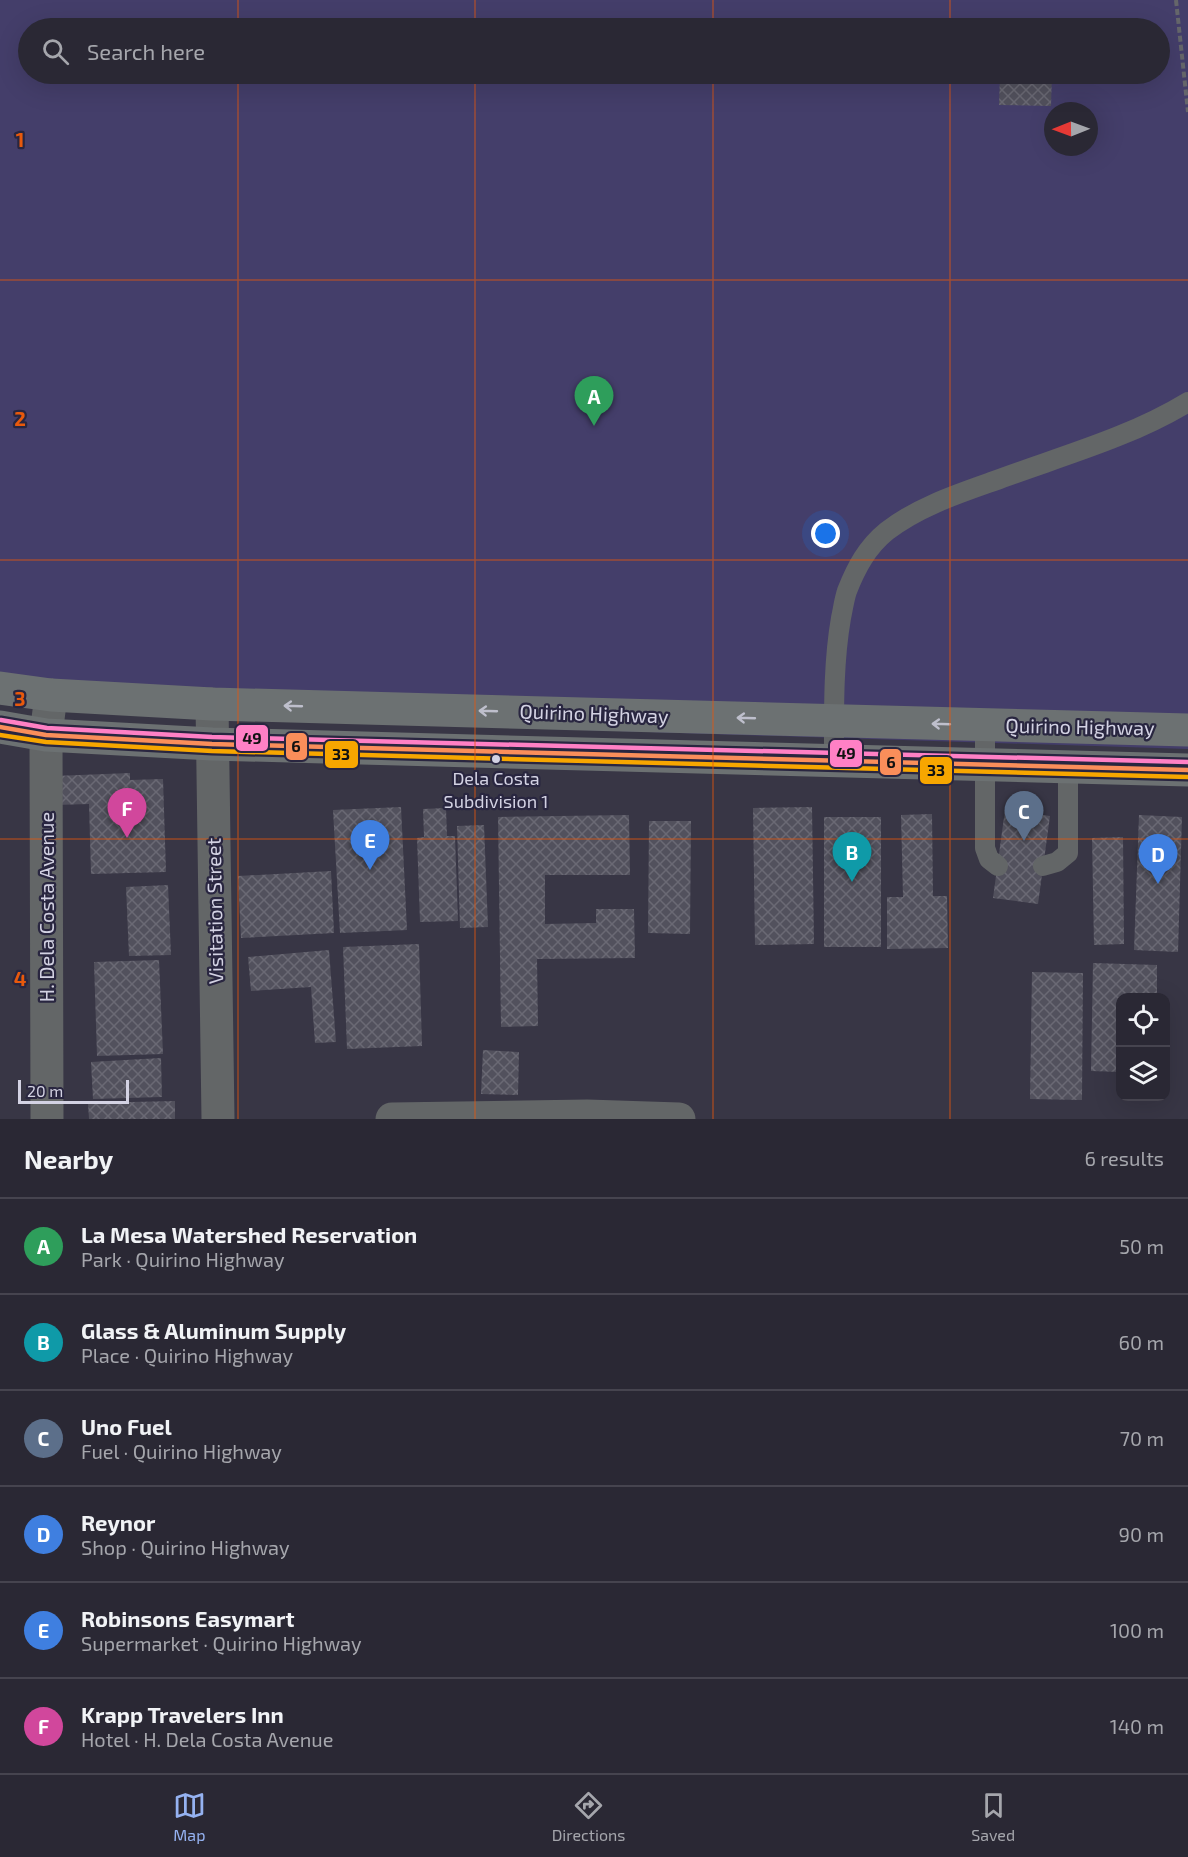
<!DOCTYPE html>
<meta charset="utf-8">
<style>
body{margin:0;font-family:"Exo 2",sans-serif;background:#363440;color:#f1f3f6}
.controls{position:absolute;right:18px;bottom:18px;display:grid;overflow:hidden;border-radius:12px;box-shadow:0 6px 24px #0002}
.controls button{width:54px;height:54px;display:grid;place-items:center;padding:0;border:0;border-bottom:2px solid #46444f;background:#2a2834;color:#f1f3f6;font:30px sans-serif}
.compass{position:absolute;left:1044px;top:102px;width:54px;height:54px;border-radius:50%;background:#2a2834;box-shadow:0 6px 24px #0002;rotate:269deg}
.scale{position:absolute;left:18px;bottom:15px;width:111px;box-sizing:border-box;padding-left:6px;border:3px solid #d3d2e3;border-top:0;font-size:16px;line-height:21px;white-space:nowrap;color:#d3d2e3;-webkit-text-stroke:4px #292640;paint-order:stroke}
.you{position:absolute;left:826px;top:534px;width:21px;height:21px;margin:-15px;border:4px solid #fff;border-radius:50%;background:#1a73e8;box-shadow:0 0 0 9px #1a73e833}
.badge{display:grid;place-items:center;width:39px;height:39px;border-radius:50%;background:#95b2f1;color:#fff;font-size:20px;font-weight:700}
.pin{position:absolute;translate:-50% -50px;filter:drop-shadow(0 2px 3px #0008)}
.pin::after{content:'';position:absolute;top:32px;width:21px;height:18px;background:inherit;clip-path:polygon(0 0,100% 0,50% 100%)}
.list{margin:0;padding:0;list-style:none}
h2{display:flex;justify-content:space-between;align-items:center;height:78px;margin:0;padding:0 24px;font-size:26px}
h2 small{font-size:20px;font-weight:400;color:#a5a6ac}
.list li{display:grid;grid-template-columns:39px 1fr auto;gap:18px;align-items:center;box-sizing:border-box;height:96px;padding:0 24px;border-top:2px solid #46444f}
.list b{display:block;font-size:22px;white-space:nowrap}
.list p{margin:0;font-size:20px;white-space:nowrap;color:#a5a6ac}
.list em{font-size:20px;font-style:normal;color:#a5a6ac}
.icon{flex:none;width:33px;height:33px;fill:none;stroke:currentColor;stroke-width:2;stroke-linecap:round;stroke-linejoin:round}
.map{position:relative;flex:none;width:1188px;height:1119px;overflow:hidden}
.search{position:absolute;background:#2a2834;box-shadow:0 6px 24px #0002;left:18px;right:18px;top:18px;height:66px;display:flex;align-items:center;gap:15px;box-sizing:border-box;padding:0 21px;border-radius:33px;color:#a5a6ac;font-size:22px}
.sheet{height:654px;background:#2a2834}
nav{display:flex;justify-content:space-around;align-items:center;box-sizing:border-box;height:84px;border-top:2px solid #46444f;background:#2a2834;font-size:16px;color:#a5a6ac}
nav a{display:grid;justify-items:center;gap:3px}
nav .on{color:#95b2f1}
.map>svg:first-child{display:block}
.park{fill:#443e6a;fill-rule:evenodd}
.building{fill:url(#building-cross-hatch)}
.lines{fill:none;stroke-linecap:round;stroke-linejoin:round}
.path{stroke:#65666a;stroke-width:4;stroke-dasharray:6 3;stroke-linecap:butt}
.lane{stroke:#636667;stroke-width:20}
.street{stroke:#636667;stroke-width:33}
.primary{stroke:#6c7172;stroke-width:33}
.bus-1-casing{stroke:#292640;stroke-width:9}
.bus-2-casing{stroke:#292640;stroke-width:9}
.bus-3-casing{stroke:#292640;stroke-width:9}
.bus-1{stroke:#fa8e5a;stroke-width:4.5}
.bus-2{stroke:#f7a600;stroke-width:4.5}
.bus-3{stroke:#ff80c5;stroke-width:4.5}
.oneway{stroke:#bebfcc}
.grid{fill:none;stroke:#e8590c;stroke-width:1.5;stroke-opacity:0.55}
.bus-dot{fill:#d3d2e3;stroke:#292640;stroke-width:2}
.labels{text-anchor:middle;stroke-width:4.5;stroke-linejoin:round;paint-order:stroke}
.bus-label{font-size:18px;fill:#d3d2e3;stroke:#292640}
.street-label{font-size:20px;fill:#d3d2e3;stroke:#292640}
.grid-label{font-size:20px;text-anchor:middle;font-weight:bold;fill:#e8590c;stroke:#292640;stroke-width:4.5;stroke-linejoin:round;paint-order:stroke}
.line-badge{stroke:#292640;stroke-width:2}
.pale-badge-label{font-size:16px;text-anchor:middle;font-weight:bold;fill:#111}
</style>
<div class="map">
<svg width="1188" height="1119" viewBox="0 0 1188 1119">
<defs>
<pattern id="building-cross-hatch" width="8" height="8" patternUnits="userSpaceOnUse" patternTransform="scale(1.5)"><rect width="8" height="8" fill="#52515d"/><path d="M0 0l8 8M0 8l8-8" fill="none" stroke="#6a6974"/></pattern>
</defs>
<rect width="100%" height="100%" fill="#383645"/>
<path class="park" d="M0 0H1188V749L235 719 0 704ZM28 28H1160V74H28ZM1053 111H1089V147H1053Z"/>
<path class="building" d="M1000 74H1052L1051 106 999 105Z
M130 773V780L163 779 166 872 91 874 89 804 55 805 54 776Z
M401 807 407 930 340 933 333 810Z
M812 807 814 944 755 945 753 808Z
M446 808 447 836H455L458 921 420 922 417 838 424 837 423 809Z
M1005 810 1050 816 1038 904 993 898Z
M932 814 933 896H947L948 948 887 949V897H903L901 815Z
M629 815 630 875H545V924L596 923V909H634L635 958 537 959 538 1026 501 1027 498 817Z
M1139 815 1182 817 1178 952 1134 950Z
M824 817H881V947H824Z
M649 821H691L690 934 648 933Z
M484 825 488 927 460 928 457 826Z
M1123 837 1124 944 1094 945 1092 838Z
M331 871 334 933 241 938 238 876Z
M168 885 171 955 129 956 126 887Z
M419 944 422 1046 347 1049 343 947Z
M329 950 336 1042 315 1043 311 987 251 991 248 957Z
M159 960 163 1054 97 1056 94 962Z
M1093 963 1157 965V998H1120V1072L1091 1071Z
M1032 972 1083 973 1082 1100 1030 1099Z
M483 1050 519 1052 518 1095 481 1094Z
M161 1058 162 1097 93 1099 91 1062Z
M175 1101V1119H89L88 1103Z"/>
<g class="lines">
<path class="path" d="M1176 0 1188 112"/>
<path class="lane" d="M985 725V848L989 859 998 866
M834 759C834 713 833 664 841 618 843 609 844 600 847 591 856 568 867 547 887 531 918 507 957 494 994 481 1058 457 1129 438 1188 402
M1043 866 1057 862 1068 853V766"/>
<path class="street" d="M212 704 218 1119
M47 1119 46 735 51 695
M392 1119 587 1116 679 1119"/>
<path class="primary" d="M0 688 51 695 212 704 1188 730
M0 727 46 735 212 744 1188 770"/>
<defs>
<path id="bus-1" d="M0 727 46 735 212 744 1188 770"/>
<path id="bus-2" d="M0 735 46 742 212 751 1188 777"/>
<path id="bus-3" d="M1 720 47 728 212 737 1188 762"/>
</defs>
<use href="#bus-1" class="bus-1-casing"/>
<use href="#bus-2" class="bus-2-casing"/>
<use href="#bus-3" class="bus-3-casing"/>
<use href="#bus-1" class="bus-1"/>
<use href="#bus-2" class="bus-2"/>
<use href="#bus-3" class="bus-3"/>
</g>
<defs><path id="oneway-shaft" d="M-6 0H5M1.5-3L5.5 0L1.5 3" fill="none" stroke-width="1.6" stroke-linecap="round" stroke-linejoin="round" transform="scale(1.5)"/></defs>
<g class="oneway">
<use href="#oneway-shaft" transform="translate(293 706) rotate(-178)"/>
<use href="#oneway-shaft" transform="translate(488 711) rotate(-178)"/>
<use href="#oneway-shaft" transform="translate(746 718) rotate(-178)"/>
<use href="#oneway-shaft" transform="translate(941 724) rotate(-178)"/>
</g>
<path class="grid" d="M238 0V28M475 0V28M713 0V28M950 0V28M238 74V1119M475 74V1119M713 74V1119M950 74V1119M0 280H1188M0 560H1188M0 839H1188"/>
<circle class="bus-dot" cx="496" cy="759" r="5"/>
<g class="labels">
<g class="bus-label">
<text x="496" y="785">Dela Costa<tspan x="496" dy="23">Subdivision 1</tspan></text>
</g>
<g class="street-label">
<text transform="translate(594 714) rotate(2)" y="7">Quirino Highway</text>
<text transform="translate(1080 727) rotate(1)" y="7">Quirino Highway</text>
<text transform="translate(47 907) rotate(-90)" y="7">H. Dela Costa Avenue</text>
<text transform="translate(215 911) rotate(-91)" y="7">Visitation Street</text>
</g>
</g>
<g class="grid-label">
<text x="20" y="147">1</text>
<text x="20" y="426">2</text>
<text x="20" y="706">3</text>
<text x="20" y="986">4</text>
</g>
<g class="line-badge">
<rect x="235" y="724" width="34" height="28" rx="6" fill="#ff80c5"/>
<rect x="285" y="732" width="23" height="29" rx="6" fill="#fa8e5a"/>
<rect x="829" y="739" width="34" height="29" rx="6" fill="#ff80c5"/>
<rect x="324" y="740" width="35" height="29" rx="6" fill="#f7a600"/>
<rect x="879" y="748" width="23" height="28" rx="6" fill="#fa8e5a"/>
<rect x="919" y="756" width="34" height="29" rx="6" fill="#f7a600"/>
</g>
<g class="pale-badge-label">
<text x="252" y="744">49</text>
<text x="296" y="752">6</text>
<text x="846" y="759">49</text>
<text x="341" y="760">33</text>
<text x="891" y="768">6</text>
<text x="936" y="776">33</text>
</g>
</svg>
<div class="controls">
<button><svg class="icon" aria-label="locate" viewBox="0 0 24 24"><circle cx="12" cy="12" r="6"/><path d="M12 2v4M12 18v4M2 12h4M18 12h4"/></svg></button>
<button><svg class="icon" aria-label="layers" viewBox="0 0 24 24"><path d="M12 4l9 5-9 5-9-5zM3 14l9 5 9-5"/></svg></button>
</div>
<svg class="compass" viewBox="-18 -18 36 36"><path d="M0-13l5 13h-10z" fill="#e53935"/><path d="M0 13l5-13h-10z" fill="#a5a6ac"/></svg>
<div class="scale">20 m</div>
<div class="you"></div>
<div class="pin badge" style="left:594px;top:426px;background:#2e9e5b">A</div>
<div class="pin badge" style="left:852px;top:882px;background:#0f9aa8">B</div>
<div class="pin badge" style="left:1024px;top:841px;background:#5c6f8a">C</div>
<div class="pin badge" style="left:1158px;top:884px;background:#3f7fe0">D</div>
<div class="pin badge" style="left:370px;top:870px;background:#3f7fe0">E</div>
<div class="pin badge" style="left:127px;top:838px;background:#d1479c">F</div>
<div class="search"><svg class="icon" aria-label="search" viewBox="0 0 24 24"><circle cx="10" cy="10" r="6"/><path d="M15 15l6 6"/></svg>Search here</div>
</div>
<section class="sheet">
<h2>Nearby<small>6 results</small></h2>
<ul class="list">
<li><span class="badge" style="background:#2e9e5b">A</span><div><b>La Mesa Watershed Reservation</b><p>Park · Quirino Highway</p></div><em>50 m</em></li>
<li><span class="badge" style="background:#0f9aa8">B</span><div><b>Glass &amp; Aluminum Supply</b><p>Place · Quirino Highway</p></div><em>60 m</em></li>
<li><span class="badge" style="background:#5c6f8a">C</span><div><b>Uno Fuel</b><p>Fuel · Quirino Highway</p></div><em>70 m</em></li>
<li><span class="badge" style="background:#3f7fe0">D</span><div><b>Reynor</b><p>Shop · Quirino Highway</p></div><em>90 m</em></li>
<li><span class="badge" style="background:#3f7fe0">E</span><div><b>Robinsons Easymart</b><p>Supermarket · Quirino Highway</p></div><em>100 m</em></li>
<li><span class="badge" style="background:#d1479c">F</span><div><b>Krapp Travelers Inn</b><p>Hotel · H. Dela Costa Avenue</p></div><em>140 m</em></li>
</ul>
</section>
<nav>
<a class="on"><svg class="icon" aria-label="map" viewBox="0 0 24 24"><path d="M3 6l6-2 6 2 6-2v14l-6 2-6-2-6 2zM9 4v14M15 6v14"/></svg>Map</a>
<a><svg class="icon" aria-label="directions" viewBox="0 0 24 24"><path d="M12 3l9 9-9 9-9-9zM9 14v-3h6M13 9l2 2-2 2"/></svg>Directions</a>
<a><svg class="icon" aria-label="saved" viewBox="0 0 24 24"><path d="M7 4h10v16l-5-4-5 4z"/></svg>Saved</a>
</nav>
